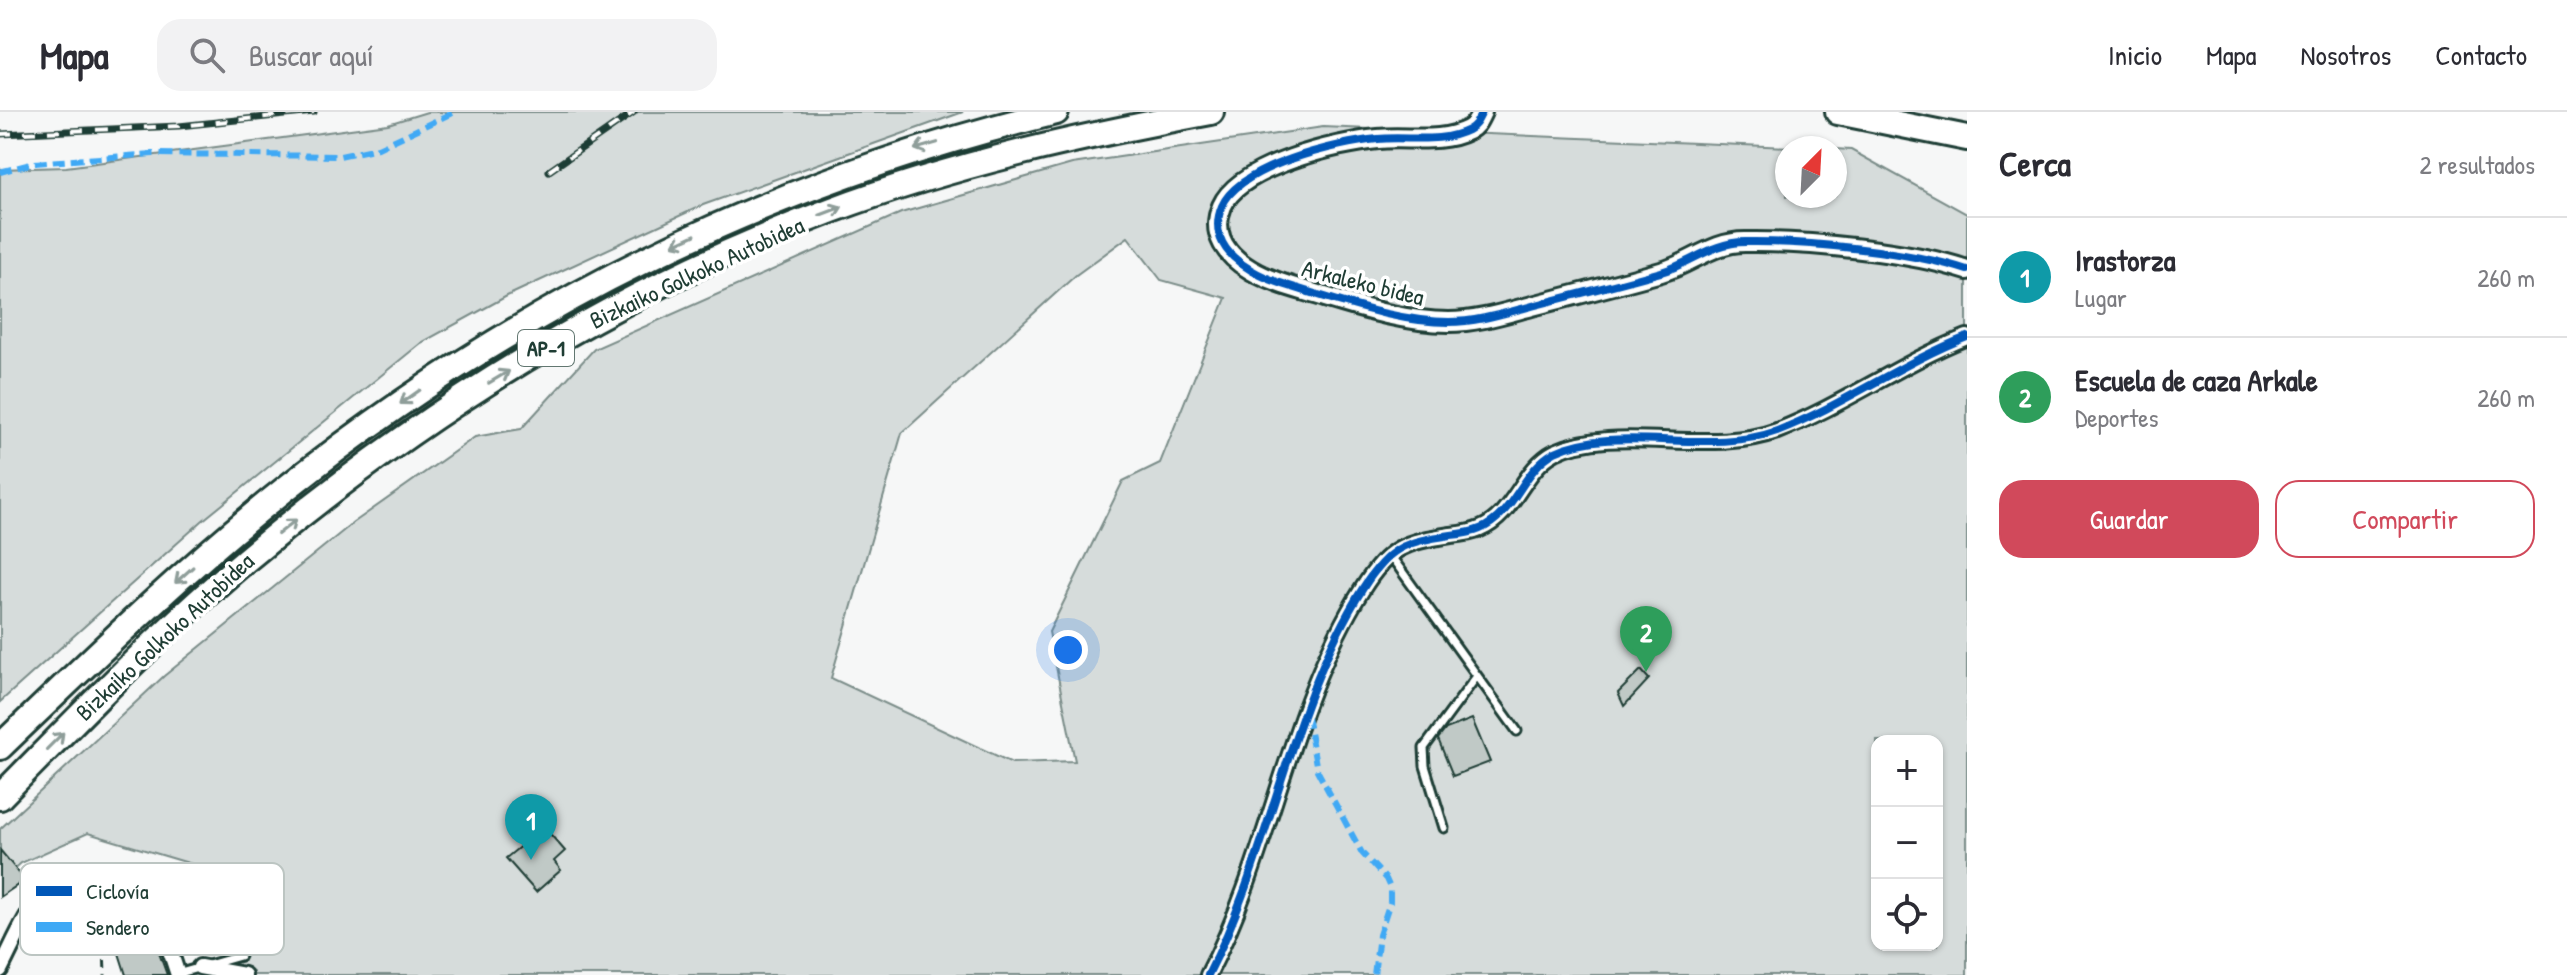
<!DOCTYPE html>
<html lang="es">
<meta charset="utf-8">
<style>
body{margin:0;font-family:"Patrick Hand",sans-serif;background:#f2f2f3;color:#2b2b33}
.controls{position:absolute;right:24px;bottom:24px;display:grid;overflow:hidden;border-radius:16px;box-shadow:0 2px 6px #0004}
.controls button{width:72px;height:72px;display:grid;place-items:center;padding:0;border:0;border-bottom:2px solid #e1e1e2;background:#fff;color:#2b2b33;font:40px sans-serif}
.compass{position:absolute;left:1775px;top:24px;width:72px;height:72px;border-radius:50%;background:#fff;box-shadow:0 2px 6px #0004;rotate:24deg}
.you{position:absolute;left:1068px;top:538px;width:28px;height:28px;margin:-20px;border:6px solid #fff;border-radius:50%;background:#1a73e8;box-shadow:0 0 0 12px #1a73e833}
.badge{display:grid;place-items:center;width:52px;height:52px;border-radius:50%;background:#d1495b;color:#fff;font-size:26px;font-weight:700}
.pin{position:absolute;translate:-50% -66px;filter:drop-shadow(0 2px 4px #0008)}
.pin::after{content:'';position:absolute;top:42px;width:28px;height:24px;background:inherit;clip-path:polygon(0 0,100% 0,50% 100%)}
.list{margin:0;padding:0;list-style:none}
h2{display:flex;justify-content:space-between;align-items:center;height:104px;margin:0;padding:0 32px;font-size:34px}
h2 small{font-size:26px;font-weight:400;color:#7c7c81}
.list li{display:grid;grid-template-columns:52px 1fr auto;gap:24px;align-items:center;box-sizing:border-box;height:120px;padding:0 32px;border-top:2px solid #e1e1e2}
.list b{display:block;font-size:30px;white-space:nowrap}
.list p{margin:0;font-size:26px;white-space:nowrap;color:#7c7c81}
.list em{font-size:26px;font-style:normal;color:#7c7c81}
.actions{display:flex;gap:16px;padding:24px 32px}
.actions a{flex:1;padding:18px 0;border:2px solid #d1495b;border-radius:24px;text-align:center;font-size:28px;color:#d1495b}
.actions .main{background:#d1495b;color:#fff}
.icon{flex:none;width:44px;height:44px;fill:none;stroke:currentColor;stroke-width:2;stroke-linecap:round;stroke-linejoin:round}
.map{position:relative;flex:none;width:1967px;height:863px;overflow:hidden}
header{display:flex;align-items:center;gap:48px;box-sizing:border-box;height:112px;padding:0 40px;background:#fff;border-bottom:2px solid #e1e1e2}
header strong{font-size:38px}
nav{display:flex;gap:44px;margin-inline-start:auto;font-size:28px}
.search{width:560px;height:72px;background:#f2f2f3;display:flex;align-items:center;gap:20px;box-sizing:border-box;padding:0 28px;border-radius:24px;color:#7c7c81;font-size:30px}
main{display:flex}
aside{flex:1;background:#fff}
.map>svg:first-child{display:block}
.green{fill:#d6dcdb;stroke:#7a8c88;stroke-width:2;fill-rule:evenodd}
.building{fill:#c0c9c6;stroke:#1f3d34;stroke-width:2}
.lines{fill:none;stroke-linecap:round;stroke-linejoin:round}
.lane-casing{stroke:#1f3d34;stroke-width:13}
.street-casing{stroke:#1f3d34;stroke-width:20}
.secondary-casing{stroke:#1f3d34;stroke-width:24}
.highway-casing{stroke:#1f3d34;stroke-width:30}
.path{stroke:#1f3d34;stroke-width:3;stroke-dasharray:8 6;stroke-linecap:butt}
.lane{stroke:#fff;stroke-width:7}
.street{stroke:#fff;stroke-width:14}
.secondary{stroke:#fff;stroke-width:18}
.highway{stroke:#fff;stroke-width:24}
.rail-casing{stroke:#1f3d34;stroke-width:7}
.rail{stroke:#fff;stroke-width:4;stroke-dasharray:12;stroke-linecap:butt}
.quiet{stroke:#3fa9f5;stroke-width:6;stroke-dasharray:12 6;stroke-linecap:butt}
.cycleway-casing{stroke:#fff;stroke-width:13}
.cycleway{stroke:#0057b8;stroke-width:8}
.oneway{stroke:#8f9e9a}
.labels{text-anchor:middle;stroke-width:7;stroke-linejoin:round;paint-order:stroke}
.shield{fill:#fff;stroke:#627771;stroke-width:2}
.shield-label{font-size:22px;font-weight:bold;fill:#1f3d34}
.street-label{font-size:24px;fill:#1f3d34;stroke:#fff}
.key{fill:#fff;stroke:#bcc5c2;stroke-width:2}
.key-label{font-size:22px;fill:#1f3d34}
</style>
<header>
<strong>Mapa</strong>
<div class="search"><svg class="icon" aria-label="search" viewBox="0 0 24 24"><circle cx="10" cy="10" r="6"/><path d="M15 15l6 6"/></svg>Buscar aquí</div>
<nav><a>Inicio</a><a>Mapa</a><a>Nosotros</a><a>Contacto</a></nav>
</header>
<main>
<div class="map">
<svg width="1967" height="863" viewBox="0 0 1967 863">
<rect width="100%" height="100%" fill="#f6f7f7"/>
<filter id="ink" filterUnits="userSpaceOnUse"><feTurbulence type="fractalNoise" baseFrequency=".0125" numOctaves="2"/><feDisplacementMap in="SourceGraphic" scale="16" xChannelSelector="R" yChannelSelector="G"/><feConvolveMatrix kernelMatrix="1 2 1 2 8 2 1 2 1" color-interpolation-filters="sRGB"/></filter>
<g filter="url(#ink)">
<path class="green" d="M427 0H963L703 93 507 184 421 231 202 409 0 590V57L66 55 388 12Z
M1323 15 1813 36H1787V84H1835V37L1851 38 1967 102V863H198L197 859 244 849 238 779 212 758 88 721 21 751 0 770V717L164 564 353 411 475 325 521 317 594 237 901 101 1072 52ZM1128 125 1161 168 1226 186 1160 351 1123 369 1049 520 1075 649 1012 651 831 566 902 321 1076 163ZM1877 629H1937V833H1877Z"/>
<path class="building" d="M1641 558 1649 567 1624 594 1618 581Z
M1472 607 1490 650 1453 664 1438 627 1446 617Z
M544 715 565 739 554 749 561 758 536 780 506 746Z
M0 738 25 768 0 785Z
M142 803 149 815 138 822 151 819 167 863H126L110 813Z"/>
<g class="lines">
<defs>
<path id="lane" d="M1390 443 1517 619
M1444 716 1425 654 1424 636 1477 564
M177 862 240 844 230 811"/>
<path id="street" d="M200 855 244 863
M0 858C14 831 26 800 47 777 57 766 72 762 86 762 146 760 163 817 178 863
M1208 863C1272 739 1288 595 1363 476 1389 435 1404 430 1451 423 1461 422 1471 421 1480 417 1515 403 1522 357 1555 340 1616 311 1709 344 1777 319 1842 294 1901 251 1967 225"/>
<path id="secondary" d="M1482 0C1478 8 1476 14 1468 18 1440 32 1407 24 1378 27 1337 31 1239 54 1222 94 1210 123 1227 144 1251 158 1273 171 1300 177 1325 185 1364 197 1408 210 1449 210 1477 210 1505 201 1532 194 1575 183 1618 172 1661 160 1691 152 1712 130 1745 130 1805 129 1911 139 1967 158"/>
<path id="highway" d="M1838 0 1967 26
M0 635C92 547 184 457 284 378 517 193 767 70 1056 0
M0 685C80 604 160 520 247 447 421 301 618 178 832 98 955 52 1082 24 1211 0"/>
</defs>
<use href="#lane" class="lane-casing"/>
<use href="#street" class="street-casing"/>
<use href="#secondary" class="secondary-casing"/>
<use href="#highway" class="highway-casing"/>
<path class="path" d="M102 778 105 863"/>
<use href="#lane" class="lane"/>
<use href="#street" class="street"/>
<use href="#secondary" class="secondary"/>
<use href="#highway" class="highway"/>
<defs>
<path id="rail" d="M0 22 179 14 314 0
M549 59 634 0"/>
</defs>
<use href="#rail" class="rail-casing"/>
<use href="#rail" class="rail"/>
<path class="quiet" d="M0 60 34 51 153 42 340 44 378 36 454 0
M1307 604 1317 658 1362 741 1386 767 1390 776V790L1379 823 1374 863"/>
<defs>
<path id="cycleway" d="M1482 0C1478 8 1476 14 1468 18 1440 32 1407 24 1378 27 1337 31 1239 54 1222 94 1210 123 1227 144 1251 158 1273 171 1300 177 1325 185 1364 197 1408 210 1449 210 1477 210 1505 201 1532 194 1575 183 1618 172 1661 160 1691 152 1712 130 1745 130 1805 129 1911 139 1967 158
M1208 863C1272 739 1288 595 1363 476 1389 435 1404 430 1451 423 1461 422 1471 421 1480 417 1515 403 1522 357 1555 340 1616 311 1709 344 1777 319 1842 294 1901 251 1967 225"/>
</defs>
<use href="#cycleway" class="cycleway-casing"/>
<use href="#cycleway" class="cycleway"/>
</g>
<defs><path id="oneway-shaft" d="M-6 0H5M1.5-3L5.5 0L1.5 3" fill="none" stroke-width="1.6" stroke-linecap="round" stroke-linejoin="round" transform="scale(2)"/></defs>
<g class="oneway">
<use href="#oneway-shaft" transform="translate(926 34) rotate(164)"/>
<use href="#oneway-shaft" transform="translate(831 99) rotate(-21)"/>
<use href="#oneway-shaft" transform="translate(684 128) rotate(155)"/>
<use href="#oneway-shaft" transform="translate(499 265) rotate(-31)"/>
<use href="#oneway-shaft" transform="translate(410 285) rotate(145)"/>
<use href="#oneway-shaft" transform="translate(287 415) rotate(-39)"/>
<use href="#oneway-shaft" transform="translate(184 463) rotate(138)"/>
<use href="#oneway-shaft" transform="translate(55 629) rotate(-45)"/>
</g>
</g>
<g class="labels">
<rect class="shield" x="518" y="218" width="56" height="36" rx="6"/>
<g class="shield-label">
<text x="546" y="244">AP-1</text>
</g>
<g class="street-label">
<text transform="translate(697 161) rotate(-25)" y="8">Bizkaiko Golkoko Autobidea</text>
<text transform="translate(1363 171) rotate(14)" y="8">Arkaleko bidea</text>
<text transform="translate(165 525) rotate(-43)" y="8">Bizkaiko Golkoko Autobidea</text>
</g>
</g>
<rect x="20" y="751" width="264" height="92" rx="12" class="key"/>
<rect x="36" y="774" width="36" height="10" fill="#0057b8"/>
<rect x="36" y="810" width="36" height="10" fill="#3fa9f5"/>
<g class="key-label">
<text x="86" y="787">Ciclovía</text>
<text x="86" y="823">Sendero</text>
</g>
</svg>
<div class="controls">
<button>+</button>
<button>−</button>
<button><svg class="icon" aria-label="locate" viewBox="0 0 24 24"><circle cx="12" cy="12" r="6"/><path d="M12 2v4M12 18v4M2 12h4M18 12h4"/></svg></button>
</div>
<svg class="compass" viewBox="-18 -18 36 36"><path d="M0-13l5 13h-10z" fill="#e53935"/><path d="M0 13l5-13h-10z" fill="#7c7c81"/></svg>
<div class="you"></div>
<div class="pin badge" style="left:531px;top:748px;background:#0f9aa8">1</div>
<div class="pin badge" style="left:1646px;top:560px;background:#2e9e5b">2</div>
</div>
<aside>
<h2>Cerca<small>2 resultados</small></h2>
<ul class="list">
<li><span class="badge" style="background:#0f9aa8">1</span><div><b>Irastorza</b><p>Lugar</p></div><em>260 m</em></li>
<li><span class="badge" style="background:#2e9e5b">2</span><div><b>Escuela de caza Arkale</b><p>Deportes</p></div><em>260 m</em></li>
</ul>
<div class="actions"><a class="main">Guardar</a><a>Compartir</a></div>
</aside>
</main>
